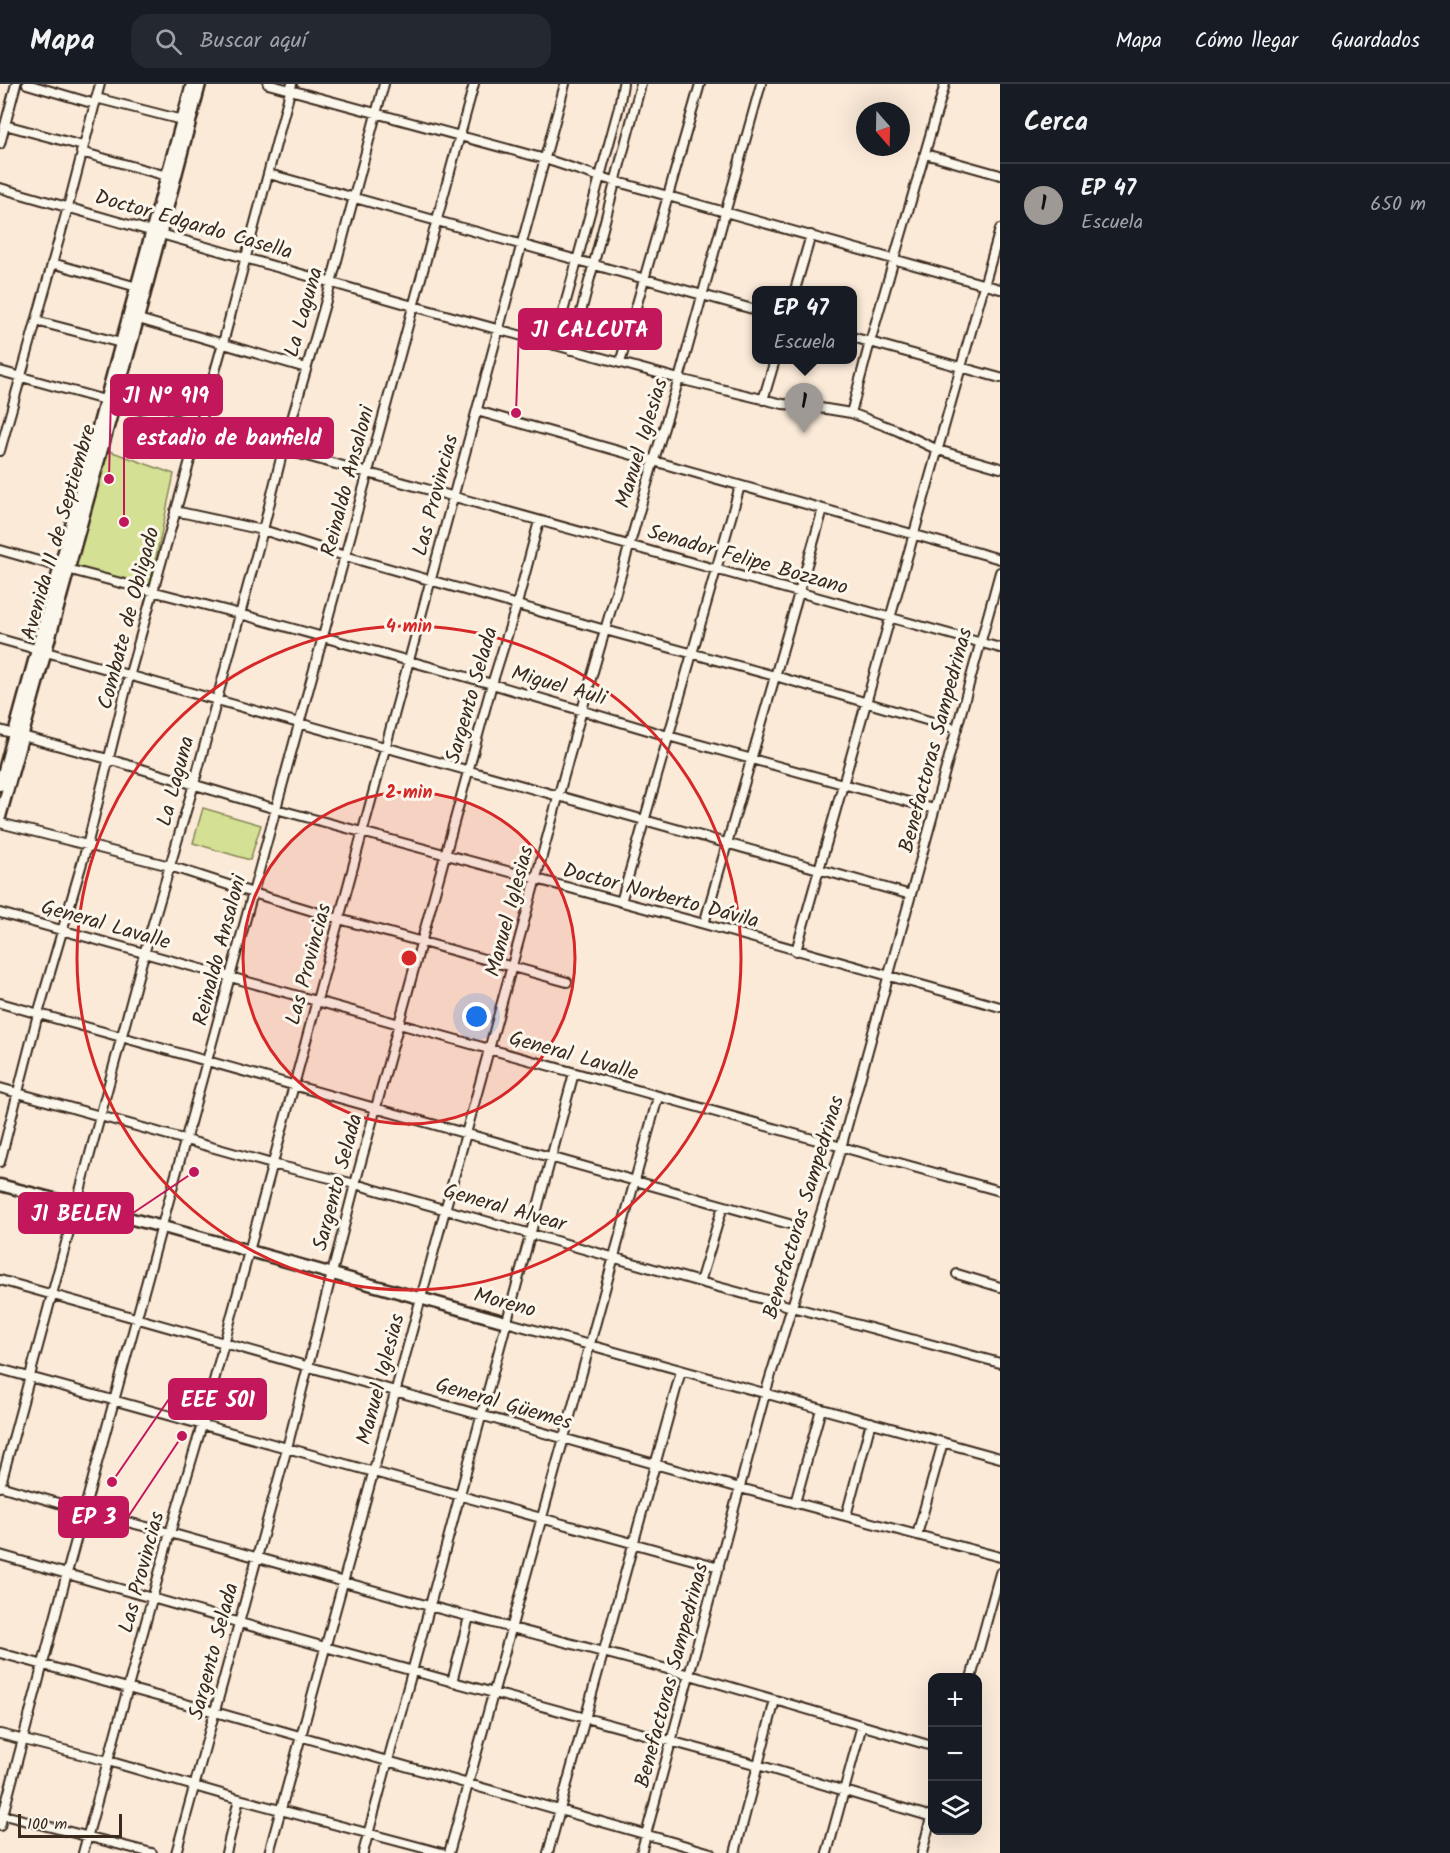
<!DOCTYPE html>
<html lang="es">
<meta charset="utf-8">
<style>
body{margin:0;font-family:Kalam,sans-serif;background:#242831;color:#f1f3f6}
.controls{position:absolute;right:18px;bottom:18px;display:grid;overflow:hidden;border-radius:12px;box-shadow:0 6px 24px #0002}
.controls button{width:54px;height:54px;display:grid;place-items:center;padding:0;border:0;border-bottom:2px solid #363941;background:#171b24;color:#f1f3f6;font:30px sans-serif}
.compass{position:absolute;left:856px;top:18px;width:54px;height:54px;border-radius:50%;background:#171b24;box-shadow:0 6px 24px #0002;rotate:160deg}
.scale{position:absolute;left:18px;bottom:15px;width:104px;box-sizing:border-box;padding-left:6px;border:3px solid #3b2a1e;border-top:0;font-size:16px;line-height:21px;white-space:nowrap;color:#3b2a1e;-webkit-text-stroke:4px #fbf7ec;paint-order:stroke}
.you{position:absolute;left:477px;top:933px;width:21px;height:21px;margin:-15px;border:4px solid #fff;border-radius:50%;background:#1a73e8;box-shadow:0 0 0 9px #1a73e833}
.badge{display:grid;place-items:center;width:39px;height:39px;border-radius:50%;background:#9f9995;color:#111;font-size:20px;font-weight:700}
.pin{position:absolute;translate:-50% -50px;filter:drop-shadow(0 2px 3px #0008)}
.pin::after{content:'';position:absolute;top:32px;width:21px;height:18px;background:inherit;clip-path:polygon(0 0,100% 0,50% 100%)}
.popup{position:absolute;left:752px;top:202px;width:105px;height:78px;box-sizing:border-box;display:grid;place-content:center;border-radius:12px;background:#171b24;filter:drop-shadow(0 2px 4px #0005);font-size:20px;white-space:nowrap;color:#9ea1a6}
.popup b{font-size:22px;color:#f1f3f6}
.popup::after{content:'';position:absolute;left:50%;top:100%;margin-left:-12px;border:12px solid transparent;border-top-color:#171b24}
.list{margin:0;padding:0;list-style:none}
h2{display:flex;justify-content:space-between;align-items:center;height:78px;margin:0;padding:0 24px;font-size:26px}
h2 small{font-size:20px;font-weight:400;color:#9ea1a6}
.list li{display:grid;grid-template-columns:39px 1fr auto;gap:18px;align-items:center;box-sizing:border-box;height:84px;padding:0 24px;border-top:2px solid #363941}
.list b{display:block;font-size:22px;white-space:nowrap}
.list p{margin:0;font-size:20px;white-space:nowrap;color:#9ea1a6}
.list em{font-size:20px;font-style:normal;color:#9ea1a6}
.icon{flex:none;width:33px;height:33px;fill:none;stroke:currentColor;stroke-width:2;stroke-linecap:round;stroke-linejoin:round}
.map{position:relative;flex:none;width:1000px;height:1769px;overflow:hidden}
header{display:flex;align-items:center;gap:36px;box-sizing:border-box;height:84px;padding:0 30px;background:#171b24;border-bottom:2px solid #363941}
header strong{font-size:28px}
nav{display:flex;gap:33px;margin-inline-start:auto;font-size:21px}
.search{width:420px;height:54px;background:#242831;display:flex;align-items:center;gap:15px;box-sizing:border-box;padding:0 21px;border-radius:18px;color:#9ea1a6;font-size:22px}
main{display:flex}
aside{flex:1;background:#171b24}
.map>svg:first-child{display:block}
.green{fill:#d4e194;stroke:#888659;stroke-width:1.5}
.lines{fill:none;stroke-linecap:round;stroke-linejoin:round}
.street-casing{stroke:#3b2a1e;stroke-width:12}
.secondary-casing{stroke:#3b2a1e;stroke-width:15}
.street{stroke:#fbf7ec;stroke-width:8}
.secondary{stroke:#fbf7ec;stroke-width:10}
.ring{fill:none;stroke:#d62828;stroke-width:3}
.labels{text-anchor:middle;stroke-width:6;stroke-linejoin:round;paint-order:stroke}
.street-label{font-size:21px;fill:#3b2a1e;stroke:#fbf7ec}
.centre{fill:#d62828;stroke:#fbf7ec;stroke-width:3}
.ring-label{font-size:18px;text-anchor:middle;font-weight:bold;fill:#d62828;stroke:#fbf7ec;stroke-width:6;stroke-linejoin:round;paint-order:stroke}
.leader{fill:none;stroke:#c2185b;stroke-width:2}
.callout-dot{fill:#c2185b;stroke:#fbf7ec;stroke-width:2}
.callout{fill:#c2185b;stroke:#c2185b;stroke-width:2}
.callout-label{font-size:22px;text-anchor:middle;font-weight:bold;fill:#fff}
</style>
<header>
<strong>Mapa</strong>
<div class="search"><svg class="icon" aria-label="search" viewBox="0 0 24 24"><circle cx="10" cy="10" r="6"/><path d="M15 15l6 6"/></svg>Buscar aquí</div>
<nav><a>Mapa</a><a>Cómo llegar</a><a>Guardados</a></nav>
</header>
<main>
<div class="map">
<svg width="1000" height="1769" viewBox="0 0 1000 1769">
<rect width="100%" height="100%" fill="#fbead8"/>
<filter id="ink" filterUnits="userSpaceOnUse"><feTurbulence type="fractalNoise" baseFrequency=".0167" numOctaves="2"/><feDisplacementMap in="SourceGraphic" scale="12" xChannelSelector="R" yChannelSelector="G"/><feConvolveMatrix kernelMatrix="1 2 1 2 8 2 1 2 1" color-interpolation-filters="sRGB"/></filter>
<g filter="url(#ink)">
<path class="green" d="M104 365 174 390 150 502 72 486Z
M203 724 261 741 250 776 193 759Z"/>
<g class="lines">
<defs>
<path id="street" d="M27 0 95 20
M268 0 545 75 600 93 1000 205
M96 14 182 36
M5 41 83 62
M0 60 16 0
M81 68 167 92
M925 70 1000 91
M269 90 756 226
M0 104 413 222 679 295 783 320 808 322 851 329 896 346 938 366 1000 384
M52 179 137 203
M795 206 811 151
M135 234 306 284
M36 237 121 259
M852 253 1000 294
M554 261 619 23 623 0
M571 266 641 0
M620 279 700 0
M0 287 1000 564
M763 316 775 276
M477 327 1000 475
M851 329 870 258 945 0
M0 367 68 123 100 0
M175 427 263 446 345 472 605 546 775 592 957 645
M0 466 67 485 240 530 492 600 668 652 934 725
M0 555 911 811
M0 646 108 675 276 725 704 840 1000 923
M0 739 170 782 253 809 339 835 567 898
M621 818 740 402
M0 829 1000 1107
M704 840 823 425
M796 867 1000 145
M0 919 789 1140
M0 1004 272 1080 355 1100 700 1198 1000 1279
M0 1078 38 930 87 762 129 593 223 259 292 0
M957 1190 1000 1203
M0 1196 740 1404 1000 1473
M700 1198 723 1122
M506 1238 1000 1374
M0 1285 719 1483
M0 1402 85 1427 170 1449 429 1522 690 1591 932 1662
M0 1403 144 870 194 700 263 446 283 366 331 199 384 0
M795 1419 821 1325
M846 1432 871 1338
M917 1451 943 1358
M0 1471 325 1563 758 1681 932 1733
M0 1569 215 1628 711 1769
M971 1594 1000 1489
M452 1598 469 1533
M0 1650 108 1677 239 1715 442 1769
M0 1730 152 1769
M0 1742 67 1489 474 0
M83 1769 170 1449 202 1341 565 0
M176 1769 287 1364 355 1100 492 600 517 520 539 437
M226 1769 239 1715
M269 1769 582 626 654 376 679 295 761 0
M363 1769 574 989
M449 1769C520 1517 588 1265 658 1013
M548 1769 681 1287
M641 1769 765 1310 841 1064 1000 488
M735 1769 775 1616
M827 1769 862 1641
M922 1769 932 1729"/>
<path id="secondary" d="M0 701 192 0
M0 733 138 235 200 0
M0 1101 163 1143 506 1238"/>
</defs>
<use href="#street" class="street-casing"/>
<use href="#secondary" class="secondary-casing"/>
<use href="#street" class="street"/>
<use href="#secondary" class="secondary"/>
</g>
</g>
<circle cx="409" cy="874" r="166" fill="#d62828" fill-opacity=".12"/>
<g class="ring">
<circle cx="409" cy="874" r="166"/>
<circle cx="409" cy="874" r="332"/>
</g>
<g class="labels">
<g class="street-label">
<text transform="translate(194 140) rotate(16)" y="7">Doctor Edgardo Casella</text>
<text transform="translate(303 228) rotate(-74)" y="7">La Laguna</text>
<text transform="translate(641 359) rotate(-73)" y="7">Manuel Iglesias</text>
<text transform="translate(347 397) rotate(-75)" y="7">Reinaldo Ansaloni</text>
<text transform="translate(435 411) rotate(-75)" y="7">Las Provincias</text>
<text transform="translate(58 448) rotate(-74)" y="7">Avenida 11 de Septiembre</text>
<text transform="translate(748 475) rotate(16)" y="7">Senador Felipe Bozzano</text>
<text transform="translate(128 534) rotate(-75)" y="7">Combate de Obligado</text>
<text transform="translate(559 601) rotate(16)" y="7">Miguel Auli</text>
<text transform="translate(471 611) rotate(-74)" y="7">Sargento Selada</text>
<text transform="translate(935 656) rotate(-75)" y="7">Benefactoras Sampedrinas</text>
<text transform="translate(175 697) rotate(-75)" y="7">La Laguna</text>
<text transform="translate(661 811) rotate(15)" y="7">Doctor Norberto Dávila</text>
<text transform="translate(509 827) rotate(-75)" y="7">Manuel Iglesias</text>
<text transform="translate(106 840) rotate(16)" y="7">General Lavalle</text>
<text transform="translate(219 866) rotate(-75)" y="7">Reinaldo Ansaloni</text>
<text transform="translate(308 880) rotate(-75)" y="7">Las Provincias</text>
<text transform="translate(574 971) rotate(16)" y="7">General Lavalle</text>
<text transform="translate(337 1098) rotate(-75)" y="7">Sargento Selada</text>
<text transform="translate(505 1123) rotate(16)" y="7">General Alvear</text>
<text transform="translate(803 1123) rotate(-73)" y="7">Benefactoras Sampedrinas</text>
<text transform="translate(505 1218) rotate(15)" y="7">Moreno</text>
<text transform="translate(380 1295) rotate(-75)" y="7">Manuel Iglesias</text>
<text transform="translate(504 1319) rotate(16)" y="7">General Güemes</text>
<text transform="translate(141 1488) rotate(-75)" y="7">Las Provincias</text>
<text transform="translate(213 1567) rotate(-75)" y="7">Sargento Selada</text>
<text transform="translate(671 1591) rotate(-75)" y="7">Benefactoras Sampedrinas</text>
</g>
</g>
<circle cx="409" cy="874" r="9" class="centre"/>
<g class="ring-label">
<text x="409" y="548">4 min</text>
<text x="409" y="714">2 min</text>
</g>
<path class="leader" d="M516 329L519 245M109 395L111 311M124 438L124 354M194 1088L133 1129M112 1398L169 1315M182 1352L128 1433"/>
<g class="callout-dot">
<circle cx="516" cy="329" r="6"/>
<circle cx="109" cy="395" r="6"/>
<circle cx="124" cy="438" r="6"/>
<circle cx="194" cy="1088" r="6"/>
<circle cx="112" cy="1398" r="6"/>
<circle cx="182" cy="1352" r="6"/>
</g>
<g class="callout">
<rect x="519" y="225" width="142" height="40" rx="6"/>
<rect x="111" y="291" width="111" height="40" rx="6"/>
<rect x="124" y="334" width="209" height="40" rx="6"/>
<rect x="19" y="1109" width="114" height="40" rx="6"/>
<rect x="169" y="1295" width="97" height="40" rx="6"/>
<rect x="59" y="1413" width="69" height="40" rx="6"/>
</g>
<g class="callout-label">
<text x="590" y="253">JI CALCUTA</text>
<text x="166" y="319">JI N° 919</text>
<text x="229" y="361">estadio de banfield</text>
<text x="76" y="1137">JI BELEN</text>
<text x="218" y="1323">EEE 501</text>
<text x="94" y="1440">EP 3</text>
</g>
</svg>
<div class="controls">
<button>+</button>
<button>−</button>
<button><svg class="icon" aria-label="layers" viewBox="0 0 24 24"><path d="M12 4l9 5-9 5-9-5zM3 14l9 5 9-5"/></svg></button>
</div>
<svg class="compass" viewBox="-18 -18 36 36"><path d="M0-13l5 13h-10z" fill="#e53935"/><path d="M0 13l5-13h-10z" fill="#9ea1a6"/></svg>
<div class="scale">100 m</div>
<div class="you"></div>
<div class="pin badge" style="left:804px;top:349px">1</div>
<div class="popup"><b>EP 47</b>Escuela</div>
</div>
<aside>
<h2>Cerca<small></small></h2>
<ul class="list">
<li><span class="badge">1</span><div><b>EP 47</b><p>Escuela</p></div><em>650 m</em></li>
</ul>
</aside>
</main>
